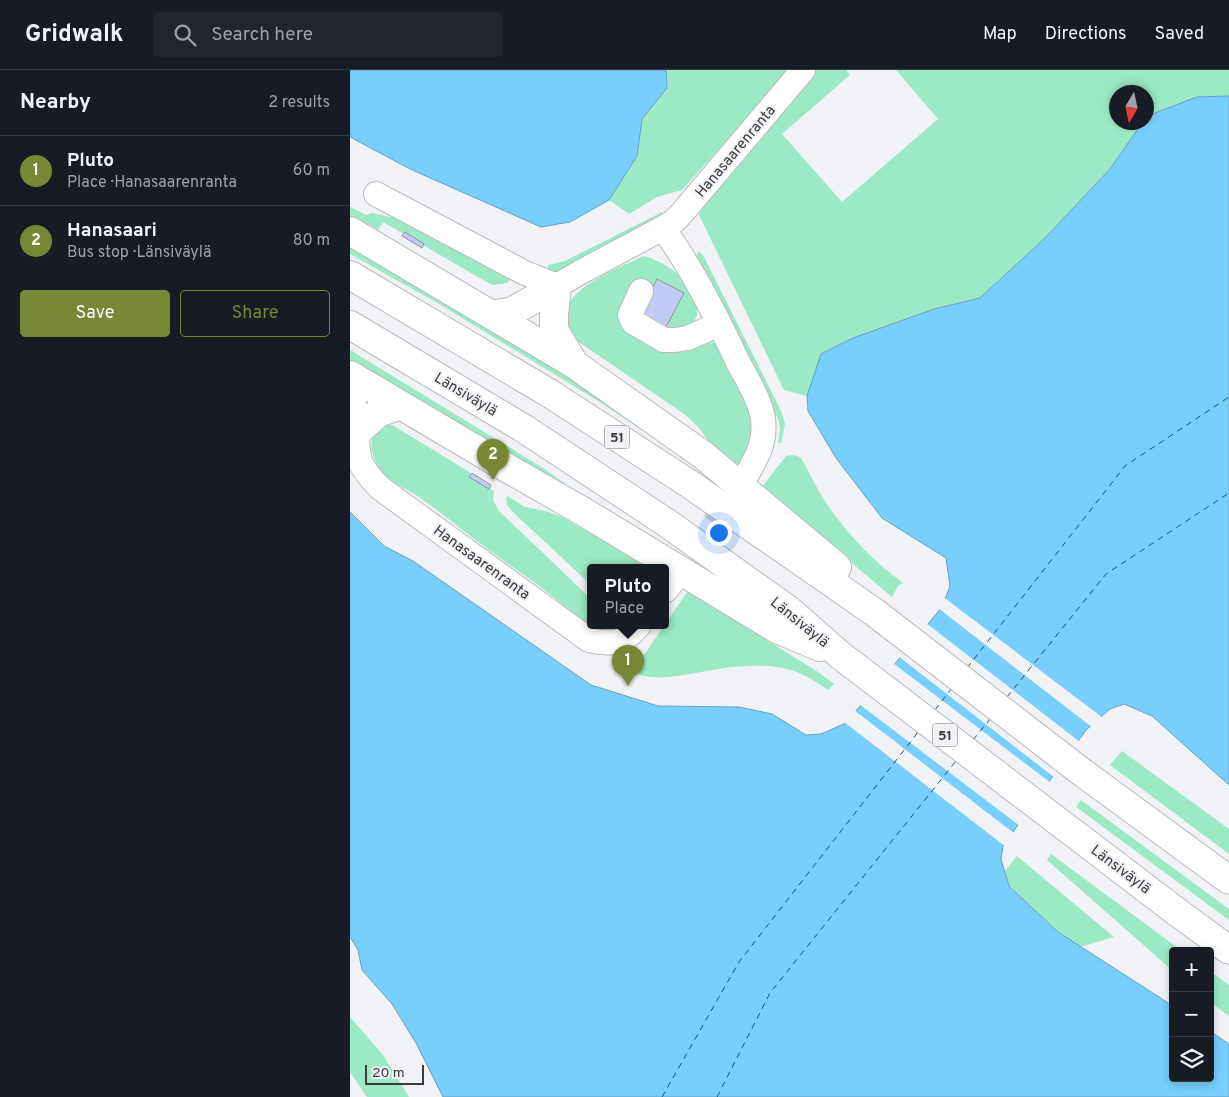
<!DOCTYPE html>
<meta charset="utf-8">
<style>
body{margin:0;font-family:Overpass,sans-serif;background:#20242c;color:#f1f3f6}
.controls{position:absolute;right:15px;bottom:15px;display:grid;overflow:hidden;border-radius:5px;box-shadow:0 2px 8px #0003}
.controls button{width:45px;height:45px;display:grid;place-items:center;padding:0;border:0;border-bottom:1px solid #363941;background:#171b24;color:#f1f3f6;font:25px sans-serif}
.compass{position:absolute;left:759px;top:15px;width:45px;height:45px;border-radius:50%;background:#171b24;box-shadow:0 2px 8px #0003;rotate:189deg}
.scale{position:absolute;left:15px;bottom:12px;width:59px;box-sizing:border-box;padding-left:5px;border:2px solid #3b3b3c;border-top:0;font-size:14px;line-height:18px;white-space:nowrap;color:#3b3b3c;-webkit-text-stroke:4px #f1f2f5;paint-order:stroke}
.you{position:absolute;left:368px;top:462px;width:18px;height:18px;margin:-12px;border:4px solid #fff;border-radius:50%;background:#1a73e8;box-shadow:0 0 0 8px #1a73e833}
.badge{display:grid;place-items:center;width:32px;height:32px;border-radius:50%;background:#778736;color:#fff;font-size:16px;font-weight:700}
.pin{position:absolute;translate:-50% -41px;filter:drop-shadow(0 1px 2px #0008)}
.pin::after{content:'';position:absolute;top:26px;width:18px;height:15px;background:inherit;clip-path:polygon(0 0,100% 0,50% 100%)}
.popup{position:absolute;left:237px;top:494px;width:82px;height:65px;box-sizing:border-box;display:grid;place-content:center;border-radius:5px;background:#171b24;filter:drop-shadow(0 1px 4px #0005);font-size:16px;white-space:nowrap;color:#9ea1a6}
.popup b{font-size:19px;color:#f1f3f6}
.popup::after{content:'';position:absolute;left:50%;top:100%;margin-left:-10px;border:10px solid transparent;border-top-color:#171b24}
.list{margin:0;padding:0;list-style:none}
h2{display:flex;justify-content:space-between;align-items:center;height:65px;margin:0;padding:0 20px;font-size:21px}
h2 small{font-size:16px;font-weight:400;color:#9ea1a6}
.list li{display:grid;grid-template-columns:32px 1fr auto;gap:15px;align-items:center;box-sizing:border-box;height:70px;padding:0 20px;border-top:1px solid #363941}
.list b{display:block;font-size:19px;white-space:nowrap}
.list p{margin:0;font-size:16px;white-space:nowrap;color:#9ea1a6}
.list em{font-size:16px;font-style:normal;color:#9ea1a6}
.actions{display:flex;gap:10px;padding:15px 20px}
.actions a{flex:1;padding:11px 0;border:1px solid #778736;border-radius:5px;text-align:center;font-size:18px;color:#778736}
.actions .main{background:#778736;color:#fff}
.icon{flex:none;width:28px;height:28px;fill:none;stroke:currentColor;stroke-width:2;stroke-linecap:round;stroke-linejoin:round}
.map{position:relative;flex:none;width:879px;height:1027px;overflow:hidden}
header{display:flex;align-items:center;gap:30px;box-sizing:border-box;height:70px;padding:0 25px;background:#171b24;border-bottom:1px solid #363941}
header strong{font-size:24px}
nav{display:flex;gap:28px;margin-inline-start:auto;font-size:18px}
.search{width:350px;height:45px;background:#20242c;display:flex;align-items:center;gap:12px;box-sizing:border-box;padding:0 18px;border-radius:5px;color:#9ea1a6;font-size:19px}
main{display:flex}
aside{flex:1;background:#171b24}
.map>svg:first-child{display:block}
.green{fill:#9ce9c6}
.water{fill:#78cefd;stroke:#66a2c3}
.pier{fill:#f1f2f5}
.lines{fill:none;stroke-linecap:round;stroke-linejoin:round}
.ferry{stroke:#155877;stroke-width:1;stroke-dasharray:6 5;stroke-linecap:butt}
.building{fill:#c2caf7;stroke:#949497}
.minor-tunnel{stroke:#cdcdd0;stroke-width:24;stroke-dasharray:24 12;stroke-linecap:butt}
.minor-casing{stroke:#b9babc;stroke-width:26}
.highway-casing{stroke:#b9babc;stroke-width:30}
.minor{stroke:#fff;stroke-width:24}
.highway{stroke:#fff;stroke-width:28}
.labels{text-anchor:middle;stroke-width:4;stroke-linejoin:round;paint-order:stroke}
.shield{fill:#f1f2f5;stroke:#727274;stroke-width:1}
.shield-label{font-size:14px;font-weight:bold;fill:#3b3b3c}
.street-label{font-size:15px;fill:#3b3b3c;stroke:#f1f2f5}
</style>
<header>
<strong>Gridwalk</strong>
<div class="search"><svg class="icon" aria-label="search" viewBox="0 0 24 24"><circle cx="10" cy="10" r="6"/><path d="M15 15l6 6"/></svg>Search here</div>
<nav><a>Map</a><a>Directions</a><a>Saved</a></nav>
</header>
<main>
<aside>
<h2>Nearby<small>2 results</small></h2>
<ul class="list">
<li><span class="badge">1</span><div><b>Pluto</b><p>Place · Hanasaarenranta</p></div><em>60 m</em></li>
<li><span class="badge">2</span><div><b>Hanasaari</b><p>Bus stop · Länsiväylä</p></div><em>80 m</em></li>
</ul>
<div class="actions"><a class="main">Save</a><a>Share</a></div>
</aside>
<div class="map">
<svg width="879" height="1027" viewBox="0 0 879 1027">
<rect width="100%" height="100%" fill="#f1f2f5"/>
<path class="green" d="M316 0H440L332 120 307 127 279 144 259 130 287 86 292 49 317 18Z
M467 0H496L500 5 432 64 492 132 588 49 546 0H879V26L847 27 797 46 796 22H766V52L792 53 760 99 695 168 630 228 584 239 503 268 471 284 457 326 434 320 349 145 352 137Z
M0 137 16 145 22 143 58 151 164 206 157 213 142 215 33 152 28 160 13 151 0 148Z
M312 142 313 145 218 197 207 202 198 200V195L215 191Z
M0 173 204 292 330 385 248 331 84 231 0 184Z
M348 181 353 185 431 341 435 354 431 373H428L430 358 428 349 347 187Z
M294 186C315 192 332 204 343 224 348 236 350 242 343 254L323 261 316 257 333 223 303 217 290 212 272 255 291 271 308 278 351 270 361 271 367 275 369 282 391 317 401 342 403 355 402 371 388 398 360 373 349 358 337 346 223 268C220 261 213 251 215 242 221 216 271 196 294 186Z
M0 280 193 398 228 423 114 359 0 290Z
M37 354 44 356 121 403 119 407 144 421 143 430 149 441 240 528V555H258C251 556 242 557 235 554 225 549 220 541 212 534 195 520 176 506 157 493 128 473 101 450 72 429 60 420 44 415 34 404 20 388 13 364 37 354Z
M443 385 450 387C456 395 460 405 465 414 486 453 518 487 553 513L548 516 542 527 412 417 436 386Z
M157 426 175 437 196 441 212 447 299 497H240V514L166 445C160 439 154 434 157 426Z
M338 521 468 602 484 614 478 620C468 613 456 605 444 601 413 591 376 597 345 603 327 606 306 611 288 604L287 600 289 592Z
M772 681 879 759V784L760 695Z
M731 730 879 839V850L726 737Z
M701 784 832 881H823V901L697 790Z
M667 786 764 867 730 877 708 862 659 815 654 802Z
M860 901 879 915V946L860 932Z
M0 947 33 985 59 1027H17L0 1002Z"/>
<path class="water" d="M0 0H316L317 18 292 49 287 86 259 130 220 152 191 157 60 99 0 67Z
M879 26V715L802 646 774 634 760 639 736 660 653 776 651 789 659 816 708 862 823 936V1008H860V961L879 974V1027H93L66 973 42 934 12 900 8 880 0 867V442L34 476 63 491 241 615 308 636 389 637 422 644 456 665 471 664 496 653 592 537 600 516 596 488 532 448 486 388 458 341 457 326 471 284 503 268 584 239 630 228 695 168 760 99 792 53 796 52 797 46 847 27Z"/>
<path class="pier" d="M594 528 596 529 753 648 743 658 588 538Z
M576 553 730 672 705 708 548 586Z
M543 593 701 713 670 756 509 634Z
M504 640 665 764 656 777 494 652Z"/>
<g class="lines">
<path class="ferry" d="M617 598 775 396 879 327
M657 627 756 504 879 423
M585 640 601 619
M623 670 641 648
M312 1027 389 892 569 661
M367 1027 420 923 606 691"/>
</g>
<path class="building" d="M55 162 74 174 72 178 52 166Z
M307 209 334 223 316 257 289 244Z
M122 403 141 415 139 419 119 407Z"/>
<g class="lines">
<path class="minor-tunnel" d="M322 512 384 424"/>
<defs>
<path id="minor" d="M26 124 175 203 207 216 229 203 313 158C343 200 366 246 388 292 397 310 410 329 413 349 416 372 407 387 396 406
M313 158 323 152 332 143 453 0
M291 221 280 245 283 252 314 270H325L338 268 369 254
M7 362C7 392 10 397 30 418L239 570C262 575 274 574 289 555
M316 520 322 512"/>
<path id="highway" d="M0 161 224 294 353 385 487 497
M0 205 199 323 338 413 524 542 733 703 879 810
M207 216 204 244V260L223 292
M142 245 163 241 207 216
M0 255 173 358 317 453 440 541 490 585 823 839 879 880
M0 305 157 398 234 442 427 559 470 577
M0 321 7 362
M7 362 28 343 51 335"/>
</defs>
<use href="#minor" class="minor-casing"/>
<use href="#highway" class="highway-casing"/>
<use href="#minor" class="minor"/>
<use href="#highway" class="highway"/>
</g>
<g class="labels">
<g class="shield">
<rect x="254.5" y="355.5" width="25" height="23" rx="4"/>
<rect x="582.5" y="653.5" width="25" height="23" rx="4"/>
</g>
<g class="shield-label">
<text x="267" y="372">51</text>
<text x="595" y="670">51</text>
</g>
<g class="street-label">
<text transform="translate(385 81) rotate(-50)" y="5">Hanasaarenranta</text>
<text transform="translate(116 324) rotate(31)" y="5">Länsiväylä</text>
<text transform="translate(132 492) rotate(36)" y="5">Hanasaarenranta</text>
<text transform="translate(450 552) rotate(39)" y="5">Länsiväylä</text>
<text transform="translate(771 799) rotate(37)" y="5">Länsiväylä</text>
</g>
</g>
</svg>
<div class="controls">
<button>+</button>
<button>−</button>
<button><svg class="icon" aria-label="layers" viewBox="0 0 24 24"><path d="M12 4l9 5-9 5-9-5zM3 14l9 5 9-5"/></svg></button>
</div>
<svg class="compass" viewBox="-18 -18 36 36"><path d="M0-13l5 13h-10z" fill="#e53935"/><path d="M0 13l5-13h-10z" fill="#9ea1a6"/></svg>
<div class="scale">20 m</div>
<div class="you"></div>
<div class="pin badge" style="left:278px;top:616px">1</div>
<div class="popup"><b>Pluto</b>Place</div>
<div class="pin badge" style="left:143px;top:410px">2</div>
</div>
</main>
